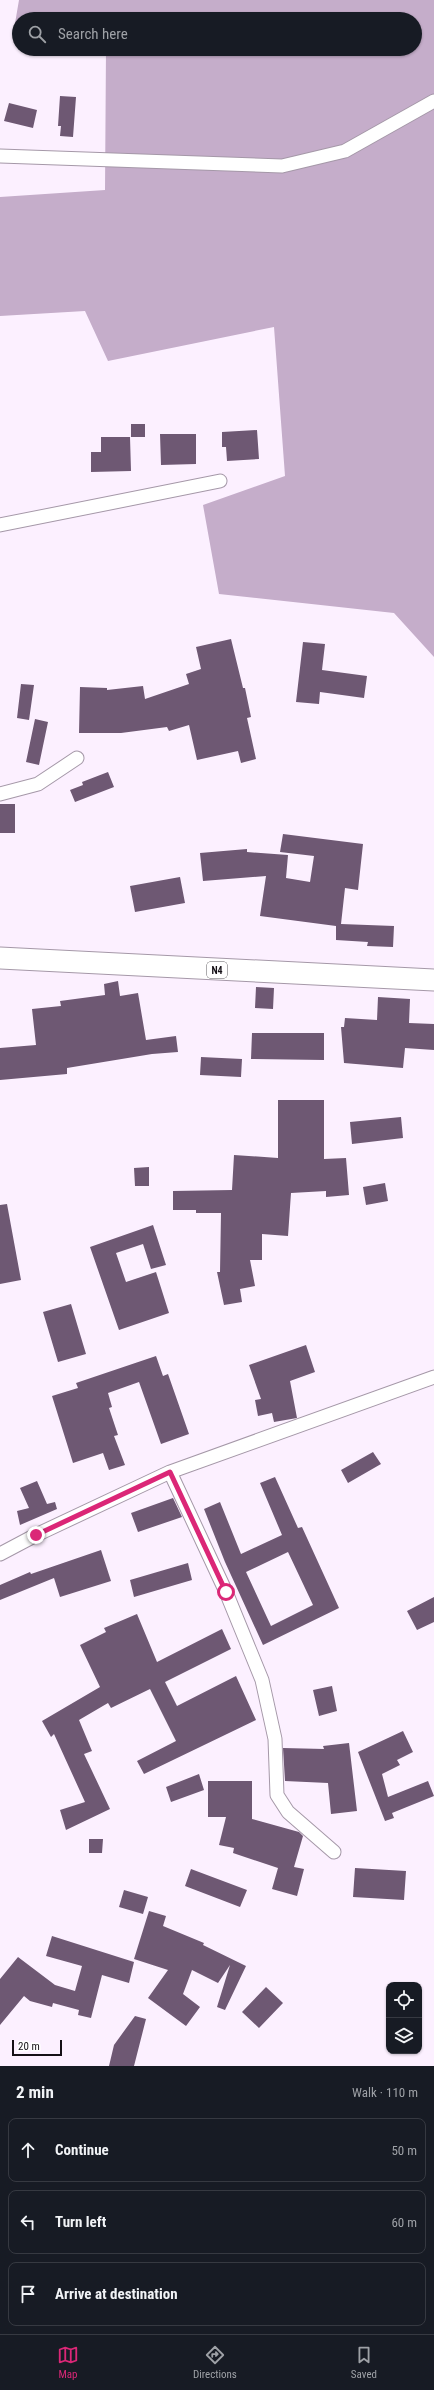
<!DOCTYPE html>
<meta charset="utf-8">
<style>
body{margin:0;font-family:"Roboto Condensed",sans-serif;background:#20242c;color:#f1f3f6}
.controls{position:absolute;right:12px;bottom:12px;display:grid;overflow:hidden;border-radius:8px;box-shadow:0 1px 3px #0004}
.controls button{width:36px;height:36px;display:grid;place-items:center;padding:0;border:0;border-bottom:1px solid #363941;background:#171b24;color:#f1f3f6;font:20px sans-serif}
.scale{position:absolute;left:12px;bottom:10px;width:50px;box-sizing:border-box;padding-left:4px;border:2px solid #151016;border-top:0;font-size:11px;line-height:14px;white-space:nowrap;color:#151016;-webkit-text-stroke:3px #fff;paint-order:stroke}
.stop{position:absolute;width:12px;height:12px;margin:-9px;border:3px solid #db2777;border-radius:50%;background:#fff}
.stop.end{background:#db2777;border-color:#fff;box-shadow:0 1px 4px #0008}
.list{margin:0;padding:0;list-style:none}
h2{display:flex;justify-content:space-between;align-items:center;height:52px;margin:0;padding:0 16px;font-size:17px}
h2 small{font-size:13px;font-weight:400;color:#9ea1a6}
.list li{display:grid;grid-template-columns:26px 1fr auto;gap:12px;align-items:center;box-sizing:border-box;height:64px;margin:0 8px 8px;padding:0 8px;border:1px solid #363941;border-radius:8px}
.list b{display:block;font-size:15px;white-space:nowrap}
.list em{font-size:13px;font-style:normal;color:#9ea1a6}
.icon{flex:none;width:22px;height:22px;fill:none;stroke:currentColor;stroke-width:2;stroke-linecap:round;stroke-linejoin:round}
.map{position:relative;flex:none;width:434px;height:2066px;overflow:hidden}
.search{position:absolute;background:#171b24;box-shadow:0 1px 3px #0004;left:12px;right:12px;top:12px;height:44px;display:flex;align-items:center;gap:10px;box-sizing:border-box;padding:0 14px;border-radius:22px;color:#9ea1a6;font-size:15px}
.sheet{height:268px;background:#171b24}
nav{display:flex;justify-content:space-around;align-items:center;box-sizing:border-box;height:56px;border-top:1px solid #363941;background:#171b24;font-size:11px;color:#9ea1a6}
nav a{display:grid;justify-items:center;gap:2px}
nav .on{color:#db2777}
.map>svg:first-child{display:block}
.forest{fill:#c5adca}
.building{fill:#6e5873;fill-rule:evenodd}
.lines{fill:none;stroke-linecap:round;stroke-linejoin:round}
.minor-casing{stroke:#a598a8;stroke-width:15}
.trunk-casing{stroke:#a598a8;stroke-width:23}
.minor{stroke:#fff;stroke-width:13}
.trunk{stroke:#fff;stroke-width:21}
.route{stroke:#db2777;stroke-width:5}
.labels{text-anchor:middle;stroke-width:4;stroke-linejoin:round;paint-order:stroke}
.shield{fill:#fff;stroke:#5b585c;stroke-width:1}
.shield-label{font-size:10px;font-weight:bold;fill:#151016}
</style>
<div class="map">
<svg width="434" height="2066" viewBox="0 0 434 2066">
<rect width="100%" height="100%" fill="#fcf0ff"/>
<path class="forest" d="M19 0H434V657L394 613 219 594 203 505 285 476 274 327 108 361 85 311 0 316V197L105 190 106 49H415V19H19V35H13Z"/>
<path class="building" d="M60 96 76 97 73 137 60 136 61 126H58Z
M9 103 37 110 33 128 4 121Z
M131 424H145V437H131Z
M257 430 259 459 227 461 226 447H222V432Z
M160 434H196V464L161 465Z
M101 437H130L131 471 91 472V452H101Z
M231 639 243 688H245L251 717 247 718 256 759 241 763 238 751 197 760 189 725 169 731 167 727 121 733H79L80 687 107 688V690L143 686 145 699 189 684 186 674 201 669 196 647Z
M303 642 325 644 322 670 367 676 364 698 320 692 319 704 296 702Z
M21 684 34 685 29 720 17 718Z
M35 719 48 722 39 765 26 762Z
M108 772 114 787 75 802 70 790 83 785 82 782Z
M0 804H15V833H0Z
M283 834 363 844 358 890 345 888 341 924 394 926 393 947 367 946 368 942 336 940V926L260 916 266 876 203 881 200 853 247 849V852L288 855 286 878 310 882 314 856 280 852Z
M180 877 185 903 135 912 130 886Z
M118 981 120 996 138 993 146 1040 176 1036 178 1052 152 1054 67 1068V1074L0 1080V1048L36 1045 32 1009 61 1006 60 1001 105 995 104 984Z
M256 987 274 988 273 1009 255 1008Z
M378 997 410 999 409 1023 434 1024V1050L405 1048 403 1068 344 1063 341 1027H344L345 1018 377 1020Z
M252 1033H324V1060L251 1059Z
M201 1057 242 1059 241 1077 200 1075Z
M278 1100H324V1159L346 1158 349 1195 326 1197V1191L291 1193 288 1236 262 1234V1260H250L255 1286 240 1289 242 1302 224 1305 217 1272H220L221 1213H196V1210H173V1191L232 1190 234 1155 278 1158Z
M401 1117 403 1138 352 1144 350 1122Z
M149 1167V1186H135L134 1168Z
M385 1183 388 1201 366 1205 363 1187Z
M7 1204 21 1280 0 1284V1205Z
M153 1225 166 1265 151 1269 143 1244 116 1253 126 1282 156 1272 169 1313 119 1330 90 1247Z
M71 1304 86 1354 58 1362 43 1312Z
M306 1345 315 1372 290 1381 297 1418 274 1422 272 1413 258 1416 255 1400 261 1399 249 1365Z
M156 1356 163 1376 168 1374 189 1434 161 1444 139 1382 108 1393 112 1407 109 1408 118 1435 114 1436 125 1465 109 1470 103 1453 73 1463 52 1396 78 1388 76 1383Z
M373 1452 381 1464 348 1483 341 1470Z
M275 1477 298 1528 302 1527 339 1608 263 1645 225 1562 204 1509 220 1502 241 1554 282 1535 260 1483ZM288 1552 313 1605 271 1626 246 1572Z
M37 1481 47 1504 55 1502 57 1509 20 1525 17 1511 29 1508 20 1488Z
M173 1498 182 1517 138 1532 131 1513Z
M101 1550 111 1581 60 1597 54 1578 0 1600V1585L30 1572 31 1574Z
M188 1563 192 1580 134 1597 130 1580Z
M434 1597V1622L417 1630 407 1611Z
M137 1614 157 1662 222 1629 231 1649 165 1682 177 1706 236 1676 256 1720 144 1774 137 1761 176 1741 150 1689 111 1708 108 1703 79 1720 92 1751 84 1754 110 1809 66 1830 60 1810 85 1802 54 1734 51 1737 42 1721 100 1687 80 1645 106 1632 104 1628Z
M332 1686 337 1711 319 1716 313 1690Z
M403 1731 413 1752 397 1760 400 1765 382 1774 388 1797 428 1781 434 1796 392 1813 394 1818 385 1821 358 1752Z
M349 1743 357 1811 331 1814 328 1783 285 1781 283 1748 324 1749 323 1746Z
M199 1774 204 1790 171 1802 166 1787Z
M208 1781H252V1819L299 1832 303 1836 294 1867 304 1869 297 1896 272 1889 278 1868 233 1853 234 1848 219 1845 226 1817H208Z
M89 1839H103L102 1853H89Z
M355 1868 406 1871 404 1900 353 1897Z
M191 1869 247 1890 240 1907 185 1886Z
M124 1890 148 1897 143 1914 119 1907Z
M149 1911 166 1916 163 1926 204 1943 203 1945 246 1966 225 2010 217 2007 230 1965 218 1983 192 1970 183 1994 200 2007 186 2026 148 1998 168 1970 134 1959Z
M52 1936 134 1962 129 1983 102 1975 91 2018 78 2015 79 2010 53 2003 52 2007 30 2001 24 1996 0 2025V1979L18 1957 55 1985 75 1991 82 1966 46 1956Z
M266 1987 283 2003 259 2028 242 2012Z
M135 2016 146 2019 134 2066H109L114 2045Z"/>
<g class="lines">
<defs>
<path id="minor" d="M0 156 282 166 345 151 434 101
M0 525 220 481
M0 794 38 784 77 758
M170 1472 226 1592 262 1680 275 1739 277 1795 288 1812 334 1852
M0 1554 36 1535 170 1472 434 1377"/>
<path id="trunk" d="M0 958 434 980"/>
</defs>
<use href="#minor" class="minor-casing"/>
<use href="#trunk" class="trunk-casing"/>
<use href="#minor" class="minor"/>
<use href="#trunk" class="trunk"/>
</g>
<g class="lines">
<path class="route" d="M36 1535 170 1472 226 1592"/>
</g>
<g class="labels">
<rect class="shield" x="207" y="962" width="20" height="16" rx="3"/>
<g class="shield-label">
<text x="217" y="974">N4</text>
</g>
</g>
</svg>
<div class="controls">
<button><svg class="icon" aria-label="locate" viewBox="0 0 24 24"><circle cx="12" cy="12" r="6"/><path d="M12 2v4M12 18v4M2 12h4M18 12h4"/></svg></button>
<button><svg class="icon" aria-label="layers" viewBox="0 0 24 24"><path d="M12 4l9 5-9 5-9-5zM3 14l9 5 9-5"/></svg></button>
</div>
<div class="scale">20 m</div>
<div class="stop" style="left:226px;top:1592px"></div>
<div class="stop end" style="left:36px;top:1535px"></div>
<div class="search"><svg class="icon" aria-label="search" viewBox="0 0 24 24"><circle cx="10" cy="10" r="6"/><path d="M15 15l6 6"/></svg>Search here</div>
</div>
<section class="sheet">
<h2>2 min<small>Walk · 110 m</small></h2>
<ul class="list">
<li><svg class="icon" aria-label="ahead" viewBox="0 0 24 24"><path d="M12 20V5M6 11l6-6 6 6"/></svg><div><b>Continue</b></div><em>50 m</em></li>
<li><svg class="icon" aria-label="left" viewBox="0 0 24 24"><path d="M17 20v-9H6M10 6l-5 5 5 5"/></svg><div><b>Turn left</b></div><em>60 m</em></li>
<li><svg class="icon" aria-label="arrive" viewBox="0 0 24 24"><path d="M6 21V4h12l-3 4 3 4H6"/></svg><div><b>Arrive at destination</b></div></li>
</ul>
</section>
<nav>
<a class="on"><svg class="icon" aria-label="map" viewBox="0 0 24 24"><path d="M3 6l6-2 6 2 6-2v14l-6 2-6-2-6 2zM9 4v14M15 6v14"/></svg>Map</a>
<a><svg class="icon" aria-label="directions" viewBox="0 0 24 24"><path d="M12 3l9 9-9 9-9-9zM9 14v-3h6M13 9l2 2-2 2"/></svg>Directions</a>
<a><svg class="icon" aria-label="saved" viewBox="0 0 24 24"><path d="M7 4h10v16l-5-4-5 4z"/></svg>Saved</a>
</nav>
